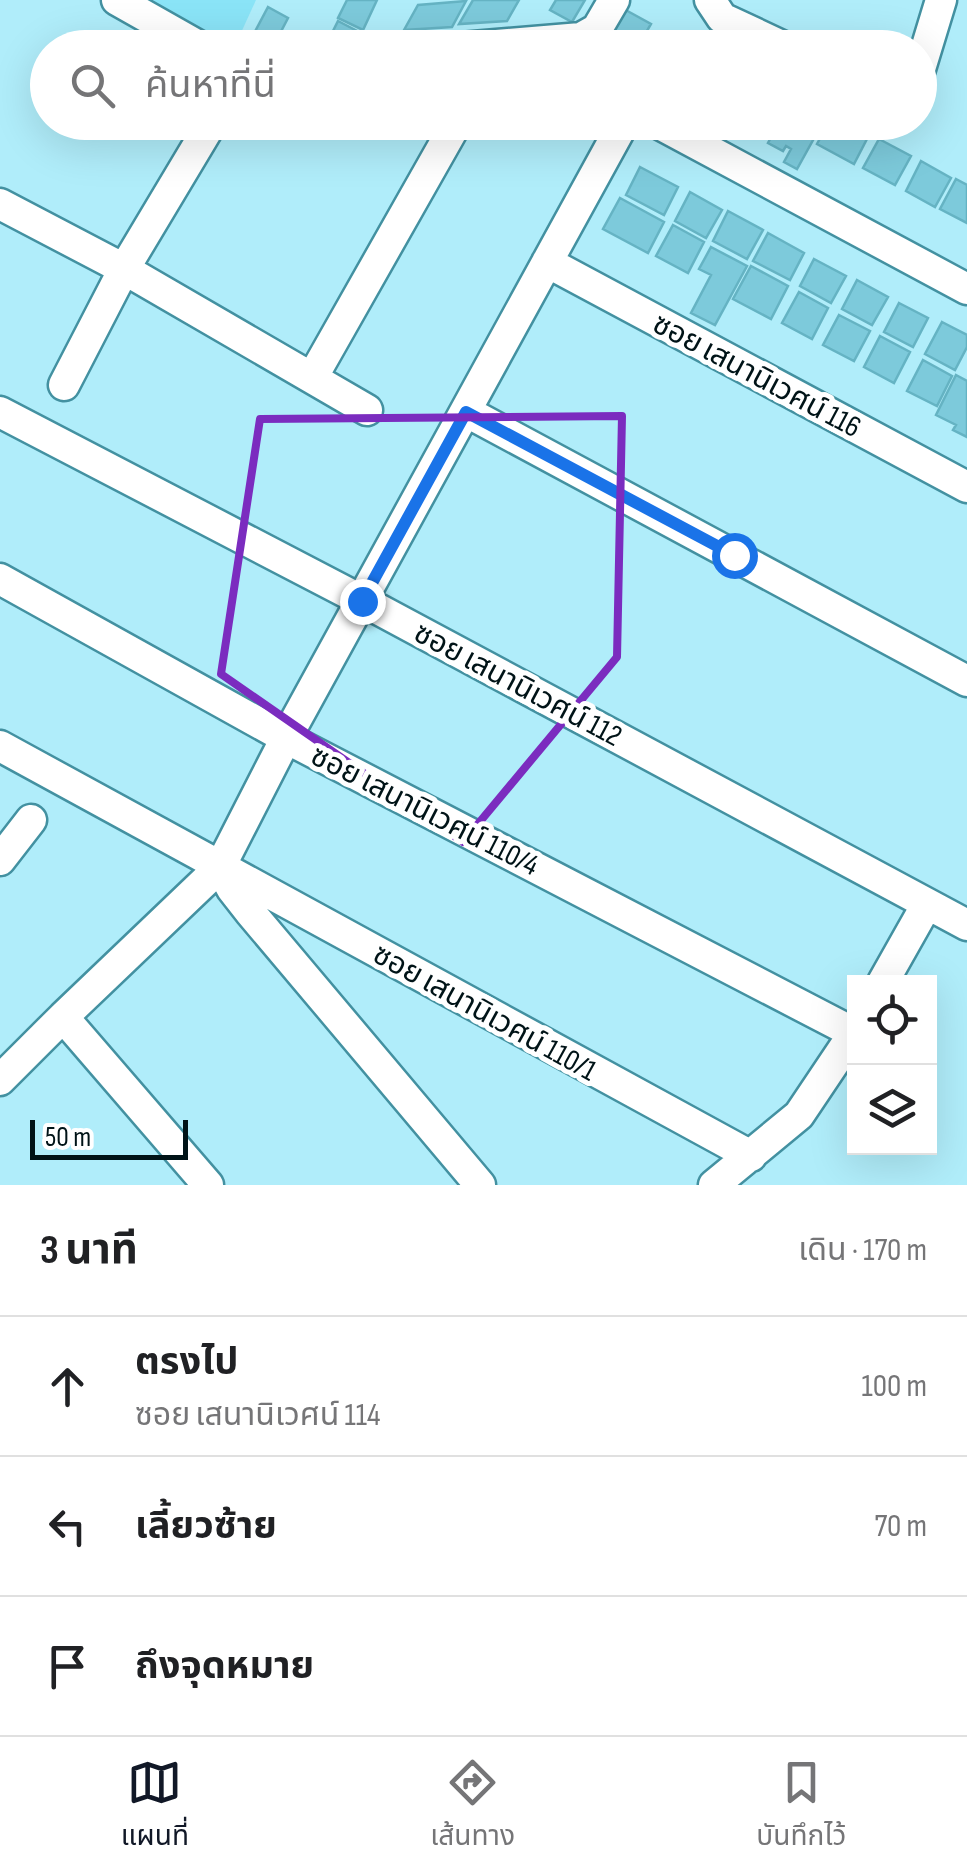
<!DOCTYPE html>
<html lang="th">
<meta charset="utf-8">
<style>
body{margin:0;font-family:"Sofia Sans Condensed","Noto Sans Thai",sans-serif;background:#f2f2f2;color:#202124}
.controls{position:absolute;right:30px;bottom:30px;display:grid;overflow:hidden;border-radius:0px;box-shadow:0 10px 40px #0002}
.controls button{width:90px;height:90px;display:grid;place-items:center;padding:0;border:0;border-bottom:2px solid #e0e0e0;background:#fff;color:#202124;font:50px sans-serif}
.scale{position:absolute;left:30px;bottom:25px;width:158px;box-sizing:border-box;padding-left:10px;border:5px solid #001317;border-top:0;font-size:28px;line-height:35px;white-space:nowrap;color:#001317;-webkit-text-stroke:8px #fff;paint-order:stroke}
.stop{position:absolute;width:30px;height:30px;margin:-22px;border:8px solid #1a73e8;border-radius:50%;background:#fff}
.stop.end{background:#1a73e8;border-color:#fff;box-shadow:0 2px 10px #0008}
.list{margin:0;padding:0;list-style:none}
h2{display:flex;justify-content:space-between;align-items:center;height:130px;margin:0;padding:0 40px;font-size:42px}
h2 small{font-size:32px;font-weight:400;color:#757577}
.list li{display:grid;grid-template-columns:65px 1fr auto;gap:30px;align-items:center;box-sizing:border-box;height:140px;padding:0 40px;border-top:2px solid #e0e0e0}
.list b{display:block;font-size:38px;white-space:nowrap}
.list p{margin:0;font-size:32px;white-space:nowrap;color:#757577}
.list em{font-size:32px;font-style:normal;color:#757577}
.icon{flex:none;width:55px;height:55px;fill:none;stroke:currentColor;stroke-width:2;stroke-linecap:round;stroke-linejoin:round}
.map{position:relative;flex:none;width:967px;height:1185px;overflow:hidden}
.search{position:absolute;background:#fff;box-shadow:0 10px 40px #0002;left:30px;right:30px;top:30px;height:110px;display:flex;align-items:center;gap:25px;box-sizing:border-box;padding:0 35px;border-radius:55px;color:#757577;font-size:38px}
.sheet{height:550px;background:#fff}
nav{display:flex;justify-content:space-around;align-items:center;box-sizing:border-box;height:140px;border-top:2px solid #e0e0e0;background:#fff;font-size:28px;color:#757577}
nav a{display:grid;justify-items:center;gap:5px}
nav .on{color:#111827}
.map>svg:first-child{display:block}
.built{fill:#8ae4f7}
.building{fill:#7dcadb;stroke:#65b3c3;stroke-width:2.5}
.lines{fill:none;stroke-linecap:round;stroke-linejoin:round}
.minor-casing{stroke:#4391a1;stroke-width:35}
.minor{stroke:#fff;stroke-width:30}
.route{stroke:#1a73e8;stroke-width:12}
.marked{fill:none;stroke:#7b2cbf;stroke-width:8;stroke-linejoin:round}
.labels{text-anchor:middle;stroke-width:10;stroke-linejoin:round;paint-order:stroke}
.street-label{font-size:30px;fill:#001317;stroke:#fff}
</style>
<div class="map">
<svg width="967" height="1185" viewBox="0 0 967 1185">
<rect width="100%" height="100%" fill="#b0edfa"/>
<path class="built" d="M101 0H256L234 48 190 47Z"/>
<path class="building" d="M347 0H377L363 30 338 18Z
M473 0H519L507 21 459 24Z
M556 0H585L572 22 550 10Z
M466 1 452 27 404 30 418 5Z
M268 7 288 18 276 41 269 37 263 48 250 41Z
M622 8 651 24 637 48H609L602 43Z
M338 21 363 34 358 43H327Z
M661 33 688 48H653Z
M773 122H823L797 169 784 162 791 149 786 146 783 151 768 143 775 130 770 127Z
M829 122H846L869 135 854 164 817 144Z
M879 139 911 156 895 185 863 168Z
M921 161 951 178 935 207 906 191Z
M640 167 678 187 664 215 626 195Z
M956 179 967 185V223L940 209Z
M690 192 722 210 706 238 675 221Z
M620 198 664 222 648 253 603 229Z
M728 211 763 230 747 259 713 241Z
M673 225 704 242 688 273 656 256Z
M768 233 804 253 790 280 753 261Z
M711 247 747 266 715 325 691 313 711 275 699 269Z
M814 259 846 276 831 303 800 286Z
M751 266 788 286 771 319 733 299Z
M857 280 888 297 872 325 842 309Z
M799 292 828 308 812 339 782 323Z
M899 303 928 318 913 347 884 332Z
M839 315 870 331 854 361 823 345Z
M942 322 967 335V347L955 370 925 354Z
M880 336 910 352 894 383 864 367Z
M923 360 952 376 937 406 907 391Z
M956 375 967 381V437L953 430 956 425 936 415Z"/>
<g class="lines">
<defs>
<path id="minor" d="M117 0 202 48
M710 0 722 18 786 48
M461 48 581 38 597 29 614 0
M920 69 941 0
M656 122 967 289
M0 204 124 269 367 410
M547 262 967 487
M312 378 457 122
M64 385 124 269 212 122
M0 412 363 601 967 925
M467 412 967 681
M0 579 286 738 854 1033
M0 746 751 1156
M0 860 31 820
M221 869 232 889 250 912 480 1185
M883 982 927 904
M63 1017 208 1185
M0 1080 63 1017 220 867 286 738 624 122
M714 1185 799 1115 854 1033"/>
</defs>
<use href="#minor" class="minor-casing"/>
<use href="#minor" class="minor"/>
</g>
<g class="lines">
<path class="route" d="M362 601 466 412 734 555"/>
</g>
<path class="marked" d="M622 416 617 657 463 842 221 674 260 419Z"/>
<g class="labels">
<g class="street-label">
<text transform="translate(757 375) rotate(28)" y="10">ซอย เสนานิเวศน์ 116</text>
<text transform="translate(518 684) rotate(28)" y="10">ซอย เสนานิเวศน์ 112</text>
<text transform="translate(425 810) rotate(27)" y="10">ซอย เสนานิเวศน์ 110/4</text>
<text transform="translate(485 1012) rotate(29)" y="10">ซอย เสนานิเวศน์ 110/1</text>
</g>
</g>
</svg>
<div class="controls">
<button><svg class="icon" aria-label="locate" viewBox="0 0 24 24"><circle cx="12" cy="12" r="6"/><path d="M12 2v4M12 18v4M2 12h4M18 12h4"/></svg></button>
<button><svg class="icon" aria-label="layers" viewBox="0 0 24 24"><path d="M12 4l9 5-9 5-9-5zM3 14l9 5 9-5"/></svg></button>
</div>
<div class="scale">50 m</div>
<div class="stop" style="left:734px;top:555px"></div>
<div class="stop end" style="left:362px;top:601px"></div>
<div class="search"><svg class="icon" aria-label="search" viewBox="0 0 24 24"><circle cx="10" cy="10" r="6"/><path d="M15 15l6 6"/></svg>ค้นหาที่นี่</div>
</div>
<section class="sheet">
<h2>3 นาที<small>เดิน · 170 m</small></h2>
<ul class="list">
<li><svg class="icon" aria-label="ahead" viewBox="0 0 24 24"><path d="M12 20V5M6 11l6-6 6 6"/></svg><div><b>ตรงไป</b><p>ซอย เสนานิเวศน์ 114</p></div><em>100 m</em></li>
<li><svg class="icon" aria-label="left" viewBox="0 0 24 24"><path d="M17 20v-9H6M10 6l-5 5 5 5"/></svg><div><b>เลี้ยวซ้าย</b></div><em>70 m</em></li>
<li><svg class="icon" aria-label="arrive" viewBox="0 0 24 24"><path d="M6 21V4h12l-3 4 3 4H6"/></svg><div><b>ถึงจุดหมาย</b></div></li>
</ul>
</section>
<nav>
<a class="on"><svg class="icon" aria-label="map" viewBox="0 0 24 24"><path d="M3 6l6-2 6 2 6-2v14l-6 2-6-2-6 2zM9 4v14M15 6v14"/></svg>แผนที่</a>
<a><svg class="icon" aria-label="directions" viewBox="0 0 24 24"><path d="M12 3l9 9-9 9-9-9zM9 14v-3h6M13 9l2 2-2 2"/></svg>เส้นทาง</a>
<a><svg class="icon" aria-label="saved" viewBox="0 0 24 24"><path d="M7 4h10v16l-5-4-5 4z"/></svg>บันทึกไว้</a>
</nav>
